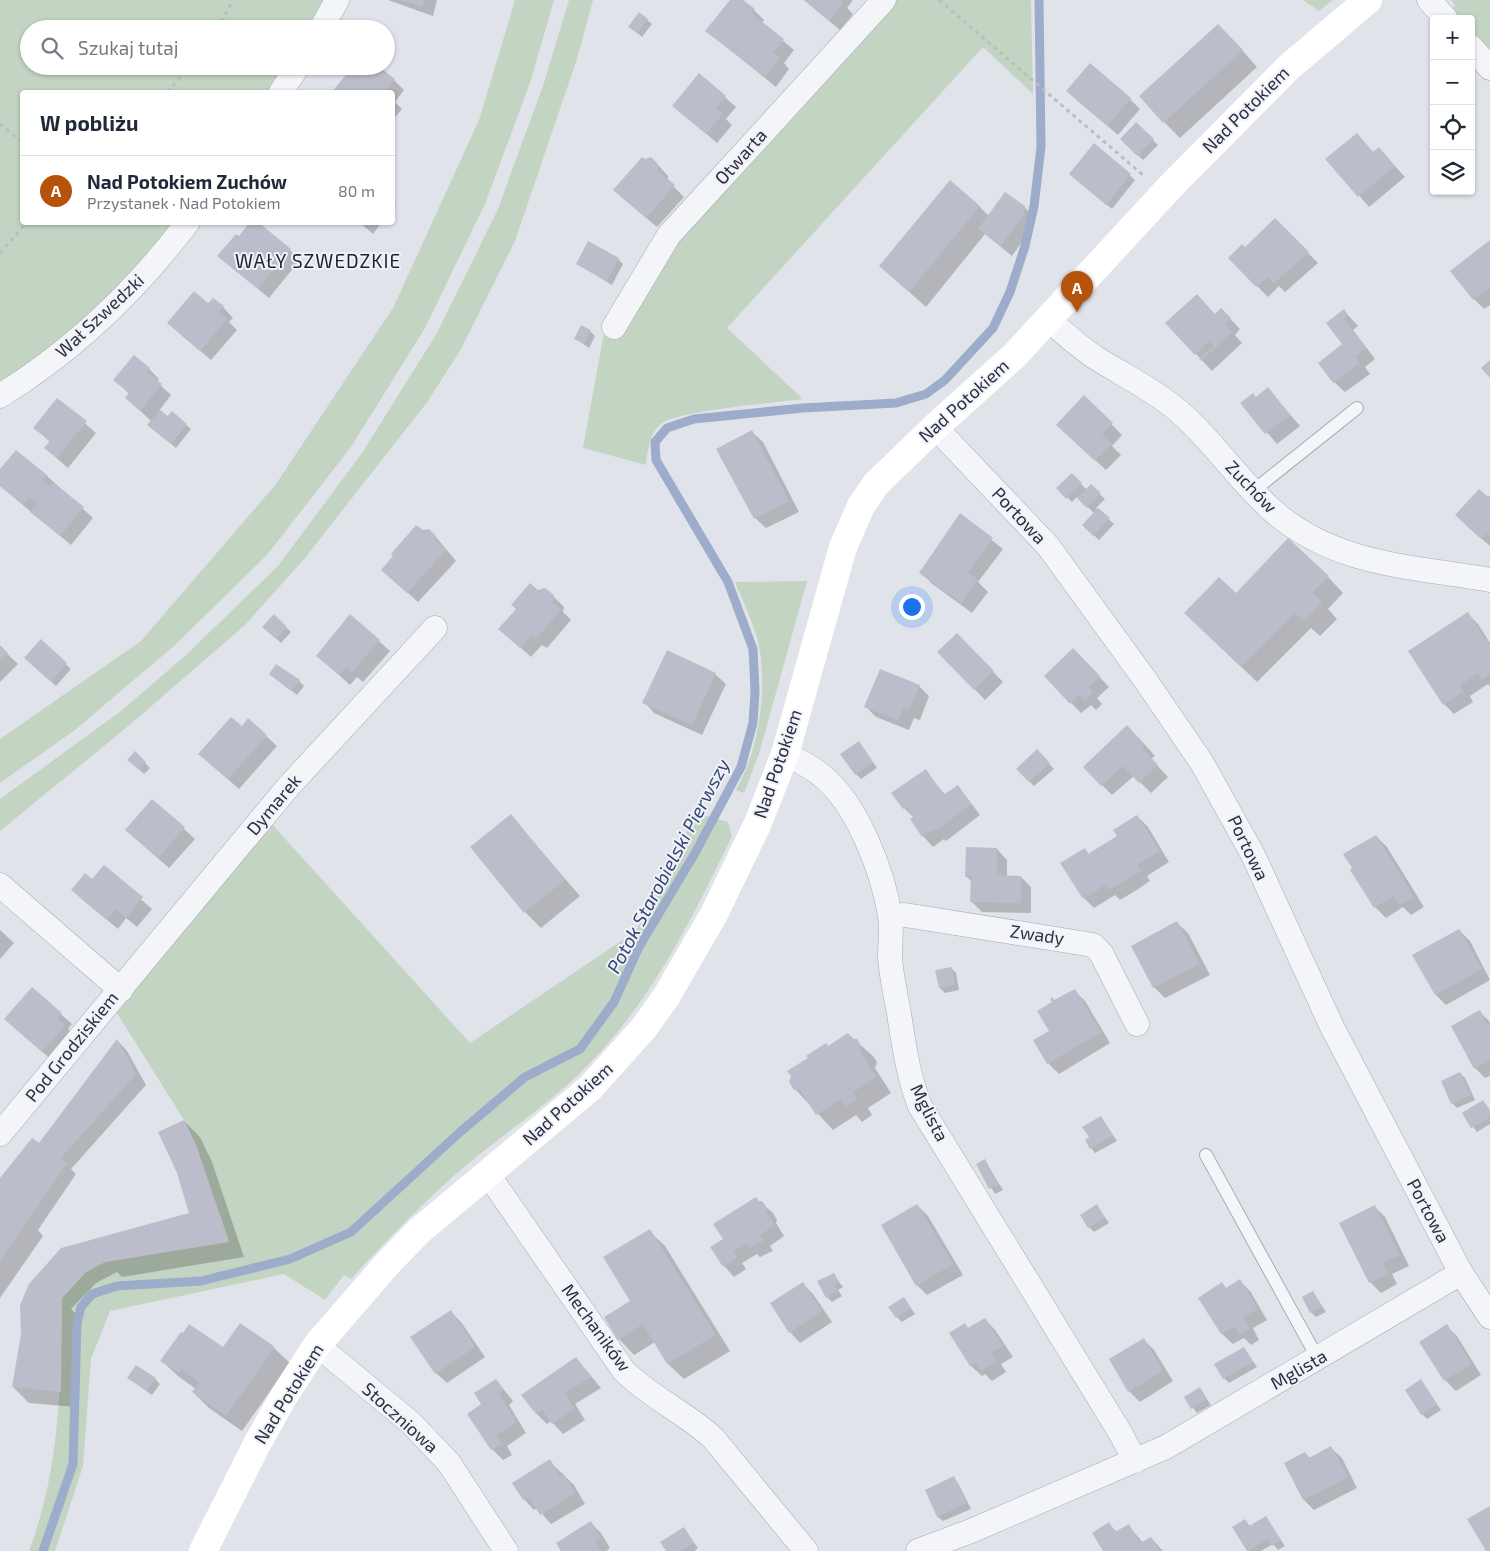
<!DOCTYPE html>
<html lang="pl">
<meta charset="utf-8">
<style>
body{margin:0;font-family:"Exo 2",sans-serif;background:#f6f6f7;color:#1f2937}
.controls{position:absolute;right:15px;top:15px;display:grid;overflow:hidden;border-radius:5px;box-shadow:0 1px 4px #0004}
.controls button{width:45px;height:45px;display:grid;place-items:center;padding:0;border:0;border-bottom:1px solid #e0e1e3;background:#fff;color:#1f2937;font:25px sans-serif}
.you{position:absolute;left:911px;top:606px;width:18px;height:18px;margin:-12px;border:4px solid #fff;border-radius:50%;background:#1a73e8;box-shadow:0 0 0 8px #1a73e833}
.badge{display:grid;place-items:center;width:32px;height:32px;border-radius:50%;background:#b45309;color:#fff;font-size:16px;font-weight:700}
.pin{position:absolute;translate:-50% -41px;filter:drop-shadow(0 1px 2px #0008)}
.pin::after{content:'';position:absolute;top:26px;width:18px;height:15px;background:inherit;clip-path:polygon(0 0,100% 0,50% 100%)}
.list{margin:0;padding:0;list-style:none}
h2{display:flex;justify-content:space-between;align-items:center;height:65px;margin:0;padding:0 20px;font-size:21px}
h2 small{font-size:16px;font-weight:400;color:#747a83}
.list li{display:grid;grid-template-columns:32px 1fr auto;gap:15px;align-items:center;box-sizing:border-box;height:70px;padding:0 20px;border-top:1px solid #e0e1e3}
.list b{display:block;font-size:19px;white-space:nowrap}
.list p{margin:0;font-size:16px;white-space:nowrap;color:#747a83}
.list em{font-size:16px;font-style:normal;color:#747a83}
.icon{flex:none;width:28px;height:28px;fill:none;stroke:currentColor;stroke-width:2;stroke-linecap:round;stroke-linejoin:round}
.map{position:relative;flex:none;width:1490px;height:1551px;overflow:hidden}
.search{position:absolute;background:#fff;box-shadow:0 1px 4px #0004;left:20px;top:20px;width:375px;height:55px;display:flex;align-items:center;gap:12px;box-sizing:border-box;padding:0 18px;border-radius:28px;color:#747a83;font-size:19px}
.panel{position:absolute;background:#fff;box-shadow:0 1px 4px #0004;left:20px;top:90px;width:375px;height:135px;border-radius:5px}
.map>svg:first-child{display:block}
.green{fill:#c4d4c2}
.shadow{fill:#0003}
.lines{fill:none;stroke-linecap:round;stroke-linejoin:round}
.stream{stroke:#9cacca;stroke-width:9}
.building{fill:#bbbeca}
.lane-casing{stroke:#a6a9b4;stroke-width:14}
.street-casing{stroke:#a6a9b4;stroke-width:25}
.path{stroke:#bbbec5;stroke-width:3;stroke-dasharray:4 4;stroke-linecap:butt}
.lane{stroke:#f4f5f8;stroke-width:12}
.street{stroke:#f4f5f8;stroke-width:24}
.secondary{stroke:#fff;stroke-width:28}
.labels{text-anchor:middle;stroke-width:4;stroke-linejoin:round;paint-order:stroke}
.street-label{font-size:18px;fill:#292f42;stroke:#f1f2f7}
.neighbourhood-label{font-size:19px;letter-spacing:1px;fill:#1b2032;stroke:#f1f2f7}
.water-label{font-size:19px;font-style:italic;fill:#334776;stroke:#f1f2f7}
</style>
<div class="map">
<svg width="1490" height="1551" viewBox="0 0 1490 1551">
<rect width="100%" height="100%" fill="#e1e3ea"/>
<path class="green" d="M0 0H328L312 29H29V66H290L273 92H22V222L180 223 107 307 0 388Z
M515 0H554L531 80 485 204 425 328 351 447 267 555 175 645 75 730 0 783V739L141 641 276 484 393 308 479 120Z
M569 0H593L577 59 515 241 461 349 428 401 305 558 245 625 132 723 0 831V799L121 711 186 655 278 566 362 453 437 333 498 209 544 83Z
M894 0H1031L1033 94 983 47 727 328 803 399C774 403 682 410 662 423 649 433 648 451 646 465L583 448 604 333 676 239Z
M1303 0H1333L1319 11Z
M1451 0H1490V52L1471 32V19H1459L1451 10 1455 6Z
M807 581 759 754 744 793 736 790C759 748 766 699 760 651 757 630 743 602 735 582Z
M696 813 728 822 732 836C691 922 647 1010 576 1077 543 1108 505 1133 470 1162 427 1198 389 1238 351 1279L344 1275 325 1300 284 1274 110 1311 91 1359 83 1466 55 1551H29C60 1469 61 1385 62 1298L86 1272 105 1262 229 1241 196 1145 184 1120 115 1010 270 822 470 1043 636 931Z"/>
<path class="shadow" d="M388 0H437L433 16Z
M731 0H741L754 10 764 20 762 23 794 50 784 63 789 69 776 87 707 31Z
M804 0H853L847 8 853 14 840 30Z
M647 20 652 24 642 37 635 31Z
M1234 41 1257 67 1180 138 1164 122Z
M353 68 365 78 394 80 404 90 395 102 402 109 392 121V92H334Z
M699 75 736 107 726 119 732 125 717 143 674 106Z
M1130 99 1140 109 1118 135 1078 101Z
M1136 124 1158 145 1143 160 1121 139Z
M1357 135 1374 153 1379 149 1405 177 1369 207 1327 159Z
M1094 145 1135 180 1112 209 1075 178Z
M658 165 668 176V181L684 197 657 227 625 200Z
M392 202 396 206 392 210Z
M979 206 989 216 1024 207 1035 217 1034 225 1012 256 985 234 926 307 880 266Z
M1275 220 1318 263 1285 292 1279 286 1268 297 1229 258 1245 249Z
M359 222H382L373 234Z
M1490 241V305L1484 309 1474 299Z
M290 250 300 260 269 298 219 256Z
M618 259 623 264 612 285 577 264Z
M208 305 223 307 233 318 229 322 237 330 211 360 179 333Z
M1221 309 1240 329 1235 335 1242 343 1212 371 1167 323 1216 315Z
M1344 311 1358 326 1353 330 1375 359 1365 367 1370 374 1345 392 1334 382 1344 344Z
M590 331 595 336 589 348 575 338Z
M149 369 159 379 157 382 171 395 159 411 168 418 173 413 191 429 176 448 154 430 152 422 127 398 130 394 125 390Z
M1268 389 1300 426 1277 444 1242 403 1257 398Z
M1084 397 1122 435 1112 446 1121 455 1106 470 1068 435Z
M58 400 96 433 68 468 45 448 50 442 35 428Z
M752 432 763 442 799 512 766 528 755 518Z
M0 471 46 475 93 518 71 545 0 486Z
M1072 475 1087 490 1091 486 1105 499 1096 508 1114 524 1099 540 1083 525 1094 513 1077 497 1072 502 1058 488Z
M1490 497V546L1467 526Z
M960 515 1003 549 978 582 988 592 972 613 931 583 921 572Z
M423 531 435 536 456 561 418 602 382 570Z
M1328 577 1343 593 1328 609 1337 619 1320 636 1311 628 1257 682 1202 629 1236 595Z
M538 591 553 596 564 607 563 612 571 620 547 648 542 645 531 657 500 629Z
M1468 614 1478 624 1490 643V686L1488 684 1470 696 1473 702 1454 714 1444 704Z
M274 616 291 632 281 643 264 627Z
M350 616 390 651 363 682 357 677 350 685 329 666Z
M957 635 1003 682 985 700 939 652Z
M41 641 71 669 56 686 31 662Z
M0 647 18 664 0 682Z
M1073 649 1109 687 1097 698 1102 704 1096 710 1091 705 1081 713 1045 676Z
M715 674 726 684 702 735 654 713 644 702Z
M275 678 299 681 304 686 297 695Z
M919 686 929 696 920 720 914 718 909 730 876 717 866 707Z
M242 728 266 736 277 746 239 789 210 764Z
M1138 737 1155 756 1151 759 1168 777 1151 793 1134 776 1112 795 1102 785Z
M859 742 877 768 861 779 856 774Z
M1037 751 1054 769 1034 786 1029 781Z
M135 753 150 768 144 774 134 764Z
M926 771 945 795 958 786 980 815 946 841 944 839 933 847 923 836 914 818 904 808Z
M152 800 195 839 169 868 137 840Z
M511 816 580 896 541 928 525 912Z
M1137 816 1148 827 1169 862 1147 876 1150 881 1135 891 1120 900 1115 895 1094 908 1084 898V849L1090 855 1119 836Z
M1376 836 1387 847 1424 907 1411 915 1403 907 1386 918 1375 907Z
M997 849 1007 860V876L1021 877 1031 887V913L982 912 971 901 972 882 967 877Z
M104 867 152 909 137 927 126 918 118 929 83 900 92 881Z
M1177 923 1188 933 1210 975 1165 998 1154 987 1133 947Z
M0 930 14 943 0 959Z
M1459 930 1470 941 1490 980 1446 1005 1436 995 1414 955Z
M951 968 956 973 959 990 945 993 940 988Z
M32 989 72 1024 68 1029 75 1036 53 1061 16 1029Z
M1074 990 1085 1001 1110 1043 1059 1074 1048 1063 1051 1031Z
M1480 1012 1490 1022V1076L1485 1078 1475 1068Z
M848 1034 873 1056 877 1062 875 1068 891 1093 868 1108 872 1115 862 1122 856 1115 833 1130 795 1089 828 1047Z
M117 1040 127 1051 146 1085 71 1169 76 1174 38 1230 43 1236 0 1298V1180L40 1145Z
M1460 1073 1465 1078 1475 1100 1457 1108 1452 1103Z
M1483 1101 1490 1110V1124L1477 1132 1463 1113Z
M1101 1118 1117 1141 1095 1153 1091 1148 1090 1138Z
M184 1121 200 1137 212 1162 244 1257 122 1277 117 1272 96 1283 71 1309 77 1315 76 1407 29 1403 13 1387 23 1334 21 1305 190 1214Z
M985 1161 1003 1190 995 1194 978 1165Z
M760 1202 773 1213 777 1220 776 1223 784 1236 770 1246 773 1251 760 1257 757 1254 742 1263 746 1269 734 1277 724 1266V1239Z
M917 1205 928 1216 963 1275 927 1295 917 1285Z
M1097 1206 1109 1223 1094 1232 1089 1227Z
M1375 1207 1385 1217 1409 1266 1392 1274 1397 1284 1381 1293 1370 1282Z
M649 1231 665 1246 730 1351 684 1379 668 1364 655 1342 634 1355 619 1339 632 1301Z
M834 1275 843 1287 838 1290 842 1296 832 1302 827 1297Z
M1240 1281 1250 1291 1267 1320 1253 1328 1259 1340 1251 1345 1244 1338 1233 1344 1222 1334 1200 1299 1227 1289Z
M803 1284 813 1294 832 1322 800 1343 790 1332Z
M1313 1292 1326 1312 1316 1317 1311 1312Z
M904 1298 915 1314 902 1322 897 1317Z
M451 1312 461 1322 485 1357 447 1383 436 1373Z
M985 1319 995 1330 1013 1357 1001 1364 1006 1372 992 1381 985 1374 982 1376 971 1366 951 1334 969 1329Z
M1446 1326 1457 1336 1481 1375 1456 1391 1445 1380 1421 1343Z
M1144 1340 1154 1350 1173 1381 1140 1402 1129 1391Z
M274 1348 290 1363 242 1431 209 1408 193 1392 196 1389 178 1376 162 1361 223 1349Z
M1244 1348 1257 1367 1229 1383 1224 1378Z
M576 1358 601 1388 575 1404 585 1420 563 1434 551 1421 547 1424 536 1413Z
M155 1379 160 1384 152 1395 134 1382Z
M496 1380 513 1401 509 1405 526 1433 507 1446 512 1455 503 1460 492 1449 482 1405Z
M1421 1381 1441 1410 1427 1419 1422 1414Z
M1200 1389 1211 1405 1197 1413 1185 1397Z
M1331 1448 1342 1458 1357 1488 1314 1510 1304 1500 1285 1464 1305 1453 1311 1459Z
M549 1461 574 1485 585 1504 551 1524 537 1508 534 1510 524 1499Z
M954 1478 958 1483 971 1509 943 1521 938 1517 926 1491Z
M1265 1517 1285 1546 1278 1550 1273 1544 1261 1551H1249L1234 1527 1245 1520 1250 1526Z
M591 1523 601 1533 610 1548 606 1551H562Z
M1109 1524 1117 1532 1129 1526 1143 1543 1151 1538 1163 1551H1105Z
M684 1528 698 1548 694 1551H668Z"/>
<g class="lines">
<path class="stream" d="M43 1551 73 1464 77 1323 81 1307 92 1294 117 1286 201 1281 290 1259 351 1232 459 1133 525 1077 580 1049 614 1002 639 947 695 853 741 767 753 723 755 691 753 649 728 582 656 460 655 442 667 428 694 419 803 408 896 403 926 394 945 380 993 328 1010 292 1025 246 1034 206 1041 147 1039 0"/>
</g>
<path class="building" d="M401 0H424L423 7Z
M730 0H743L755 9 751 13 784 39 773 53 780 57 765 77 705 31Z
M804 0H840L843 3 829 21Z
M639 12 648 19 637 33 628 27Z
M1218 24 1243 50 1163 123 1139 96Z
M1090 63 1131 98 1107 126 1066 91Z
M353 66 365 76 373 66H378L395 79 384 92H332Z
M699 73 726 96 716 108 723 114 706 134 672 106Z
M1136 122 1154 139 1137 156 1120 139Z
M1357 133 1373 152 1379 147 1395 166 1358 197 1325 159Z
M1094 143 1131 174 1106 205 1069 174Z
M642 157 645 159 651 157 658 164V171L675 185 646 218 613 190Z
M950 180 980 206 909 292 879 266Z
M1005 192 1025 206 1024 214 1001 246 978 229Z
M1275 218 1309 252 1274 283 1268 277 1256 287 1228 258 1242 244 1245 247Z
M250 222H258L291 249 258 289 217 256 236 234 239 236Z
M1490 240V287L1473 300 1450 271Z
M588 241 619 258 607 281 576 264Z
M194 291 208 303 213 298 224 306 219 312 227 319 200 351 167 323Z
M1197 294 1215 314 1221 308 1231 318 1225 324 1232 332 1201 361 1199 359 1214 346 1209 341 1195 355 1165 323Z
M1344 309 1348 315 1344 319 1366 348 1355 356 1360 363 1333 383 1318 363 1342 344 1326 323Z
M581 325 591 330 584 344 574 339Z
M134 355 150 368 147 372 162 384 140 411 125 398 129 393 113 380Z
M1490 360V378L1481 368Z
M1268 387 1290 415 1265 434 1240 403 1253 393 1256 397Z
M1084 395 1113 423 1102 435 1112 443 1095 461 1056 425Z
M57 398 87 421 57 458 44 448 50 441 33 428Z
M160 410 168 416 172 411 187 424 171 444 147 425Z
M752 430 789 501 754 519 716 449Z
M16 450 47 475 42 480 50 486 54 483 84 507 60 536 30 512 37 504 29 497 23 504 0 486V469Z
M1072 473 1082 483 1066 499 1056 488Z
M1091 484 1101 493 1087 508 1077 498Z
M1479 489 1488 497 1490 495V536L1487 533 1481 539 1455 515Z
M1098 508 1110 518 1093 536 1082 525Z
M960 513 993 538 968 572 978 580 961 603 919 573Z
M416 525 423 530 429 529 436 536V541L446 550 407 593 381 570 393 556 391 554Z
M1288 538 1329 576 1312 593 1322 602 1304 621 1295 613 1241 667 1184 613 1219 577 1236 593Z
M530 583 538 590 545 588 554 595 553 602 561 609 536 639 531 635 520 648 498 629 516 609 511 605Z
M1468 612 1490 646V674L1482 680 1478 673 1460 685 1464 691 1443 705 1408 651Z
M274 614 287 627 276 639 262 627Z
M350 614 380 640 352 672 346 667 339 675 316 656Z
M957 633 994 671 974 690 937 652Z
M41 639 67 663 51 682 24 658Z
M0 645 8 653 0 661Z
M1073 648 1100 676 1088 687 1093 693 1085 701 1079 695 1070 704 1044 676Z
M667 650 716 673 692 725 642 703Z
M276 664 300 680 291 691 269 674Z
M880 669 920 685 909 710 903 708 898 720 864 707Z
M231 717 242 726 248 718 267 735 228 779 198 754Z
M1127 725 1145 745 1142 748 1158 765 1139 783 1123 766 1101 786 1083 767Z
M859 741 873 762 855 775 840 754Z
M1037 749 1050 763 1029 782 1016 769Z
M135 751 146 762 139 770 127 760Z
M926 769 943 795 958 785 971 804 935 831 934 829 922 837 910 819 913 817 906 807 903 809 891 793Z
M152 799 185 827 158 858 125 830Z
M511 814 565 880 524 913 470 847Z
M1137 815 1160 851 1137 865 1141 871 1125 881 1109 890 1105 885 1083 899 1060 863 1085 848 1088 854 1117 836 1113 830Z
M1376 835 1414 897 1400 905 1394 896 1374 908 1350 870 1352 868 1343 854Z
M966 847 997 848V875L1021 876V903L970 902 971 877H965Z
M104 865 143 897 126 918 115 909 107 920 71 890 85 873 92 879Z
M1177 921 1200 964 1153 988 1131 946Z
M1459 929 1482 969 1435 995 1412 955Z
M952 967 955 985 939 988 935 970Z
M32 987 62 1013 58 1018 65 1025 42 1052 4 1019Z
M1075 989 1101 1032 1047 1064 1033 1040 1049 1031 1037 1011 1052 1002 1050 999 1052 997 1054 1000Z
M1480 1010 1487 1024 1490 1022V1060L1474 1069 1451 1026Z
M848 1033 852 1039H857L861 1046 860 1051 876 1077 853 1092 857 1099 846 1107 841 1099 816 1115 800 1090H794L789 1082 791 1076 787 1071 808 1058 806 1056 826 1043 828 1046Z
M117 1039 136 1074 61 1158 67 1163 0 1261V1178L32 1138 39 1143Z
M1460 1072 1471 1095 1451 1104 1441 1081Z
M1483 1100 1490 1111V1117L1471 1128 1462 1113Z
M1101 1116 1113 1135 1090 1149 1085 1140 1089 1137 1082 1127Z
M184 1120 196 1145 229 1242 105 1262 86 1272 62 1298 61 1392 12 1387 21 1334 20 1305 29 1284 61 1248 189 1213 177 1173 158 1132Z
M985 1159 999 1185 989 1189 976 1164Z
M756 1197 759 1201H762L767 1208 766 1212 775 1225 760 1235 764 1241 749 1248 746 1243 733 1252 737 1258 723 1267 710 1247 723 1239 713 1224Z
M917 1204 953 1264 916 1286 881 1225Z
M1097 1204 1105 1218 1088 1228 1080 1215Z
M1375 1205 1400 1255 1383 1263 1388 1274 1369 1283 1339 1223Z
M650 1229 716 1335 667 1364 643 1324 618 1340 604 1317 630 1301 603 1257Z
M834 1273 839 1282 834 1285 838 1291 826 1298 817 1281Z
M1240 1279 1258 1309 1243 1317 1250 1329 1240 1335 1235 1327 1221 1334 1198 1298 1222 1282 1226 1288Z
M803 1282 822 1311 789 1333 770 1303Z
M1313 1291 1322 1307 1310 1313 1302 1297Z
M904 1297 911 1308 896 1318 888 1307Z
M451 1310 475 1347 435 1374 410 1337Z
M985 1318 1003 1346 991 1353 996 1361 981 1371 976 1363 970 1366 949 1333 965 1323 968 1328Z
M240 1323 275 1347 226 1416 192 1392 199 1382 182 1370 179 1373 160 1361 181 1332 183 1333 189 1324 223 1347Z
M1447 1324 1472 1364 1444 1381 1419 1342Z
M1144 1338 1163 1371 1128 1392 1109 1359Z
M1244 1347 1253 1362 1223 1379 1214 1364Z
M576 1357 591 1377 565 1393 575 1409 552 1424 542 1410 536 1414 521 1395Z
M136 1365 156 1378 147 1391 127 1378Z
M496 1379 504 1390 499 1394 517 1422 497 1435 502 1444 491 1450 467 1414 481 1404 474 1393Z
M1421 1379 1437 1404 1421 1415 1405 1390Z
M1200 1387 1207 1399 1191 1409 1184 1397Z
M1331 1446 1348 1477 1303 1500 1284 1463 1305 1452 1309 1458Z
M550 1459 560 1476 563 1473 575 1493 540 1515 529 1497 523 1500 512 1483Z
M954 1476 967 1503 937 1517 925 1490Z
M1490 1506V1551H1486L1467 1519Z
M1266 1516 1281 1540 1272 1546 1268 1539 1247 1551 1232 1527 1245 1519 1249 1526Z
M591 1521 600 1537 595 1541 601 1551H561L556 1543Z
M1109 1522 1115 1532 1129 1524 1140 1543 1151 1537 1160 1551H1103L1092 1533Z
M684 1527 694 1543 681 1551H666L660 1542Z"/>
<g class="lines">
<defs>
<path id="lane" d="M1253 491 1357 408
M1206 1155 1318 1359"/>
<path id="street" d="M1429 0 1446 19
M321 29 337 0
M1471 47 1490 68
M281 92 298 66
M1049 320C1064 333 1079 347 1096 358 1123 375 1151 388 1176 409 1212 439 1238 480 1273 511 1336 566 1412 566 1490 580
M614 327 669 235 884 0
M0 396C74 350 135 292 188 222
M935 427 1048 546 1146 681 1202 763 1253 855 1332 1027 1395 1147 1461 1273 1490 1317
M785 754C798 760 810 766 821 775 857 803 883 872 890 916 892 929 890 944 890 957 891 976 896 995 899 1014 904 1045 908 1076 920 1106L1121 1434 1135 1461
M0 885 121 990
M890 917 905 915 1093 945 1101 953 1137 1024
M0 1134 288 787 435 628
M487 1173 624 1371C650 1397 686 1413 713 1438L806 1551
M317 1345 411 1423 449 1463 506 1551
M918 1551 971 1531 1166 1447 1461 1273"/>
</defs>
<use href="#lane" class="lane-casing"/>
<use href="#street" class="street-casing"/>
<path class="path" d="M939 0 1143 175
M218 29 233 0
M167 92 191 66
M0 124 22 142
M0 253 27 222"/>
<use href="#lane" class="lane"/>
<use href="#street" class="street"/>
<path class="secondary" d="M203 1551 257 1444 284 1396 317 1345 387 1264 419 1231 590 1088 643 1029 666 997 714 914 758 823 785 754 843 547 861 506 876 484 935 427 1015 355 1171 186 1289 67 1368 0"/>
</g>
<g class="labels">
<g class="street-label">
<text transform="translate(1246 110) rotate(-45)" y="6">Nad Potokiem</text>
<text transform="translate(741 157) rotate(-48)" y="6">Otwarta</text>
<text transform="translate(100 316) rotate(-43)" y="6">Wał Szwedzki</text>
<text transform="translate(964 401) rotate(-42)" y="6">Nad Potokiem</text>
<text transform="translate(1251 487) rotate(46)" y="6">Zuchów</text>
<text transform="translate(1019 516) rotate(47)" y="6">Portowa</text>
<text transform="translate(778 764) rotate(-71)" y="6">Nad Potokiem</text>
<text transform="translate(274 805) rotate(-50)" y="6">Dymarek</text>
<text transform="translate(1248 848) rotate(64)" y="6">Portowa</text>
<text transform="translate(1037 935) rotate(8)" y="6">Zwady</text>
<text transform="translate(72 1047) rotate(-51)" y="6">Pod Grodziskiem</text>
<text transform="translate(568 1104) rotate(-42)" y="6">Nad Potokiem</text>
<text transform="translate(929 1113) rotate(63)" y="6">Mglista</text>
<text transform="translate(1428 1211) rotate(62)" y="6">Portowa</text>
<text transform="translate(596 1328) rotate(54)" y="6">Mechaników</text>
<text transform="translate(1299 1370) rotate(-30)" y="6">Mglista</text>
<text transform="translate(289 1394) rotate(-58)" y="6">Nad Potokiem</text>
<text transform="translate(400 1418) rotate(42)" y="6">Stoczniowa</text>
</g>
<g class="neighbourhood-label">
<text x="318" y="268">WAŁY SZWEDZKIE</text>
</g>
<g class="water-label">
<text transform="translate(668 866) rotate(-62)" y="7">Potok Starobielski Pierwszy</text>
</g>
</g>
</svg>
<div class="controls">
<button>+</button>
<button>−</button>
<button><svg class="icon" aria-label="locate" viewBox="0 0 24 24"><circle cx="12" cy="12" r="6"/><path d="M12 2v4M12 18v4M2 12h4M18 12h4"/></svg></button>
<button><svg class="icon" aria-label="layers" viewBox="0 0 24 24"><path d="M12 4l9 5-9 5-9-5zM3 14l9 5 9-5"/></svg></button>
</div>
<div class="you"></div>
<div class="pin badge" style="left:1077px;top:312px">A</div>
<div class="search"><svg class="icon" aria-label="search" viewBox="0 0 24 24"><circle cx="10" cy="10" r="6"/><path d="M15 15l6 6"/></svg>Szukaj tutaj</div>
<section class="panel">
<h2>W pobliżu<small></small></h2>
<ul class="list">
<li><span class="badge">A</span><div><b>Nad Potokiem Zuchów</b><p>Przystanek · Nad Potokiem</p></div><em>80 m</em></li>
</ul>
</section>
</div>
